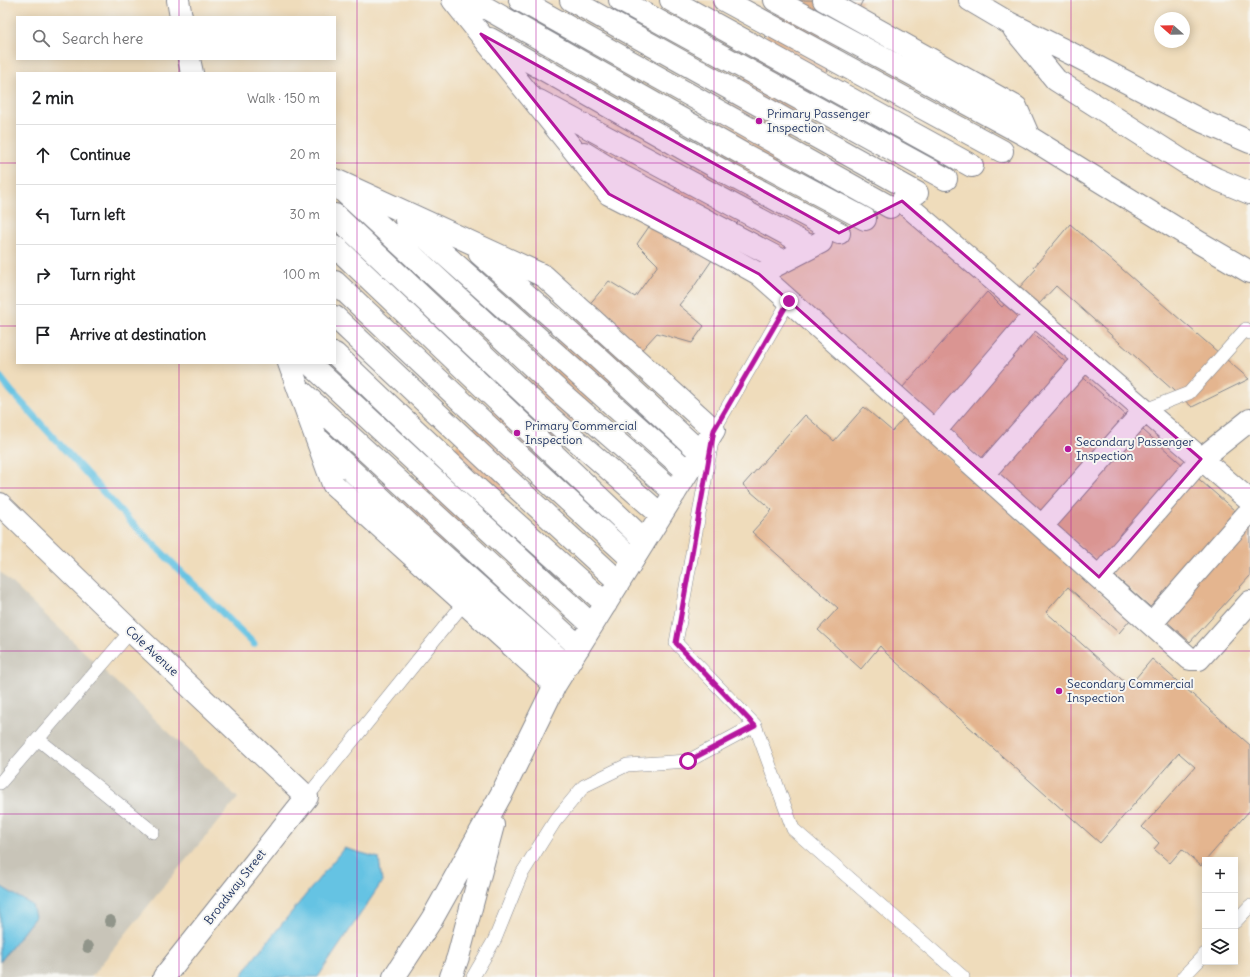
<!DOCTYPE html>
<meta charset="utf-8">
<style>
body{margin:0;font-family:Delius,sans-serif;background:#f2f2f2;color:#202124}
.controls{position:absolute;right:12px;bottom:12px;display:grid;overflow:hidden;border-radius:0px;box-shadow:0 2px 10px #0003}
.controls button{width:36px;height:36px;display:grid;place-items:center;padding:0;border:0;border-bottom:1px solid #e0e0e0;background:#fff;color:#202124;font:20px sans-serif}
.compass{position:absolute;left:1154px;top:12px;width:36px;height:36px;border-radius:50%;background:#fff;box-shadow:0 2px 10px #0003;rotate:290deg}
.stop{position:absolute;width:12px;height:12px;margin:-9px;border:3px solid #b5179e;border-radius:50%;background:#fff}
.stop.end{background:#b5179e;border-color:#fff;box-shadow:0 1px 4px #0008}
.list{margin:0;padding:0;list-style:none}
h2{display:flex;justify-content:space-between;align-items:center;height:52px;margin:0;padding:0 16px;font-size:17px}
h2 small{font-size:13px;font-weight:400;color:#757577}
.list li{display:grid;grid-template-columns:26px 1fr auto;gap:12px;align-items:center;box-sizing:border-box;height:60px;padding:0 16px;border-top:1px solid #e0e0e0}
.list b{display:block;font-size:15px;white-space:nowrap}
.list em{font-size:13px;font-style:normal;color:#757577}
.icon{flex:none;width:22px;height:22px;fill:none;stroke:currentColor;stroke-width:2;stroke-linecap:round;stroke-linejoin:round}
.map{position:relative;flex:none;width:1250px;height:977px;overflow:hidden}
.search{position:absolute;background:#fff;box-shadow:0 2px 10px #0003;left:16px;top:16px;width:320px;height:44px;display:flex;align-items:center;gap:10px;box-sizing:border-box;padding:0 14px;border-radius:0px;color:#757577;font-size:15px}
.panel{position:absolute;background:#fff;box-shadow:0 2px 10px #0003;left:16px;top:72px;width:320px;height:292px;border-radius:0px}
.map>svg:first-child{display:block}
.industrial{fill:#c8c4b8}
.water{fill:#65c3e3;stroke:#4079a0}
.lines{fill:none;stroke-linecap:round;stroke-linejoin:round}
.stream{stroke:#65c3e3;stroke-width:7}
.building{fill:#e4b58f;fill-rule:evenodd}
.service-casing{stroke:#85868c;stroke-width:14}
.minor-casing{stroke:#85868c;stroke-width:24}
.motorway-casing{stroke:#85868c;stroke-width:24}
.service{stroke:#fff;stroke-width:13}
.minor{stroke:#fff;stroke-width:22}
.motorway{stroke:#fff;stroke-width:22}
.tree{fill:#91958a}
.route{stroke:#b5179e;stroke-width:5}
.marked{fill:#b5179e;fill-opacity:0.2;stroke:#b5179e;stroke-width:3;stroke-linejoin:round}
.grid{fill:none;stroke:#b5179e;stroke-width:1;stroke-opacity:0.55}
.poi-dot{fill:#b5179e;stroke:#f6f6f2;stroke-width:1.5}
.labels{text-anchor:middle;stroke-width:4;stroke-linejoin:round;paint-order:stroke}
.poi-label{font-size:12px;fill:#1b2f5e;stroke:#f6f6f2;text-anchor:start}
.street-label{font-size:12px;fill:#1b2f5e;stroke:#f6f6f2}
</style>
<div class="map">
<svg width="1250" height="977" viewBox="0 0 1250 977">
<rect width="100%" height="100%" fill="#f6f6f2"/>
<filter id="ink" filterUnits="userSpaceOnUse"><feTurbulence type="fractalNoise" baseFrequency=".025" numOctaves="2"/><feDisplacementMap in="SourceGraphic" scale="8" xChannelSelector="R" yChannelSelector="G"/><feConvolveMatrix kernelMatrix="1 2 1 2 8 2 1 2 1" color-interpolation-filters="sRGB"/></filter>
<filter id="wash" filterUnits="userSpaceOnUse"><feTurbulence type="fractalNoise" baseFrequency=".012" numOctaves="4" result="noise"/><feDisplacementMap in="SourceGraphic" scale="16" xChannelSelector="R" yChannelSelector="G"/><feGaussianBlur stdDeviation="0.9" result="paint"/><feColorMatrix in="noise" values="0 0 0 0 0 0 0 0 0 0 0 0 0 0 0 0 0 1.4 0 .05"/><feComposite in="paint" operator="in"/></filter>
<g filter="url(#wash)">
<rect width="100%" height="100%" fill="#efdcbb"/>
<path class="industrial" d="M0 572 238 798 164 886 91 977H0Z"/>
<path class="water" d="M344 848 379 858 382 882 318 977H241L254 958Z
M0 886 32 905 35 917 0 962Z"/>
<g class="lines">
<path class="stream" d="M0 377 11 391 129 520 254 644"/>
</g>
<g id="blocks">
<path class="building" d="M785 0H863L818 89 763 185 693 288 679 305 704 326 692 343 657 333 603 392 548 450 490 507 429 559 379 513 437 464 487 416 566 332 609 281 635 297 658 265 637 244 701 152 749 69Z
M1070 224 1249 379 1192 407 1056 286 1021 323 1250 524V576L1190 642 1024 496 1010 512 1130 620 1119 633 1068 587 1046 612 1129 686 1152 659 1250 745V810L1206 860H1205L1201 866 1182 849 1170 863 1154 849 1159 843 1142 827 1195 767 1179 753 1100 843 887 654 880 646 861 669 818 630 838 608 752 532 772 510 743 485 805 415 834 441 864 407 892 431 918 402 902 388 987 292 1002 307 1036 269 1034 267ZM937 419 1004 478 989 495 924 436Z"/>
</g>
</g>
<g filter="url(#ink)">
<use href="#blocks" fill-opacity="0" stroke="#85868c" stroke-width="1"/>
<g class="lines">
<defs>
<path id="service" d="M789 301 714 430 676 643 755 725 793 829 963 977
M1145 410 1189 393 1246 329 1250 333
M38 739 153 832
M0 783 131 631
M307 797 464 603
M1235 922 1250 906
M473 977 495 939 521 875 555 821 584 786 627 765 688 761 755 725
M1183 977 1205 954"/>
<path id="minor" d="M0 504 131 631 307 797 164 977"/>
<path id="motorway" d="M178 0 181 17
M453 0 609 194 691 236 759 274 1190 659H1199L1250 602
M472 0 743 154 865 219
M520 0 890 207
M571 0 917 193
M620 0 946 179
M671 0 972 166
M724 0 1002 151
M775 0 1029 137 1200 243 1250 272
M824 0 1016 107 1029 137
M970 0 1009 23 1074 55 1204 122 1250 142
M1014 29 1056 80 1189 165 1216 179 1250 193
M490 39 730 175 839 233
M189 59 192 73
M539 101 811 247
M584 153 620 175 783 261
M335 180 544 276 714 430 555 685 503 791 446 894 432 919 394 977
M343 191 561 393 675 493
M902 201 1250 501
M335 215 544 412 661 515
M406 220 688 472
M335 246 645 541
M480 254 595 355 700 452
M759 274 821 242
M335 282 509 446 633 560
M335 317 491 464 619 582
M335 354 471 483 606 604
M289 363 333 484 555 685
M309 363 454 498 592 625
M301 391 579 647
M935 431 1034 315
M319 440 415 530 567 666
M983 474 1085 359
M1042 526 1145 410
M1099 577 1201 459 1250 420
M1151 624 1250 511
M451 977 458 957 493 825"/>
</defs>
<use href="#service" class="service-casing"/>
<use href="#minor" class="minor-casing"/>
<use href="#motorway" class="motorway-casing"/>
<use href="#service" class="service"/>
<use href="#minor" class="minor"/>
<use href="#motorway" class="motorway"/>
</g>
<g class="tree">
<circle cx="110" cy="921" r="6"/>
<circle cx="88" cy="947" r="6"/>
</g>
</g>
<g class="lines" filter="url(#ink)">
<path class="route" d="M688 761 755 726 676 643 714 430 789 301"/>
</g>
<path class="marked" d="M481 34 839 233 902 201 1201 459 1099 577 759 274 609 194Z"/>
<path class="grid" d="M179 0V17M357 0V977M536 0V977M714 0V977M893 0V977M1071 0V977M179 59V73M0 163H17M335 163H1250M0 326H17M335 326H1250M179 363V977M0 488H1250M0 651H1250M0 814H1250"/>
<g class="poi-dot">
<circle cx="759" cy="121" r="4"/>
<circle cx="517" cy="433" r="4"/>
<circle cx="1068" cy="449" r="4"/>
<circle cx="1059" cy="691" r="4"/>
</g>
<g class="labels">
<g class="poi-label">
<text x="767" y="118">Primary Passenger<tspan x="767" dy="14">Inspection</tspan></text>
<text x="525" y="430">Primary Commercial<tspan x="525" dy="14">Inspection</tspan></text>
<text x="1076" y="446">Secondary Passenger<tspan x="1076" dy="14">Inspection</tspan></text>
<text x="1067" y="688">Secondary Commercial<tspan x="1067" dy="14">Inspection</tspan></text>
</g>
<g class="street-label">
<text transform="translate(152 651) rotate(43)" y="4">Cole Avenue</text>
<text transform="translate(235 887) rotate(-52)" y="4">Broadway Street</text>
</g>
</g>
</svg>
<div class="controls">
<button>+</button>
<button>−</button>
<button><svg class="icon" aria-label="layers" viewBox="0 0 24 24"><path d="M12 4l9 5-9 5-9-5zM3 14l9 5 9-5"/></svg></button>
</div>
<svg class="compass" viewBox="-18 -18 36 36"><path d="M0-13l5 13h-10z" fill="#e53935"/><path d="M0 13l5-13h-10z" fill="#757577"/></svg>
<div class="stop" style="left:688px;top:761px"></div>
<div class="stop end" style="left:789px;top:301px"></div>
<div class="search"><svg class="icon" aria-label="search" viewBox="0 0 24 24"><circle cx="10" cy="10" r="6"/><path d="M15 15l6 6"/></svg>Search here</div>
<section class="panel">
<h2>2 min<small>Walk · 150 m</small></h2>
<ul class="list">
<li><svg class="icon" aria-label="ahead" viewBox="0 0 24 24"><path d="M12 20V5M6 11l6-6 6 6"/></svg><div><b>Continue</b></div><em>20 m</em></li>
<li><svg class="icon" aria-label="left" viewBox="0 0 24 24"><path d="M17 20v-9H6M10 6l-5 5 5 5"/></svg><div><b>Turn left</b></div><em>30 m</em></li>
<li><svg class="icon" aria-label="right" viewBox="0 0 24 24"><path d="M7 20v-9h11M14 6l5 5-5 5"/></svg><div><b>Turn right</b></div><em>100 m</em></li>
<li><svg class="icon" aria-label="arrive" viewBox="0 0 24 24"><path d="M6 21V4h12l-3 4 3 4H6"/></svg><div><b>Arrive at destination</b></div></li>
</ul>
</section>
</div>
